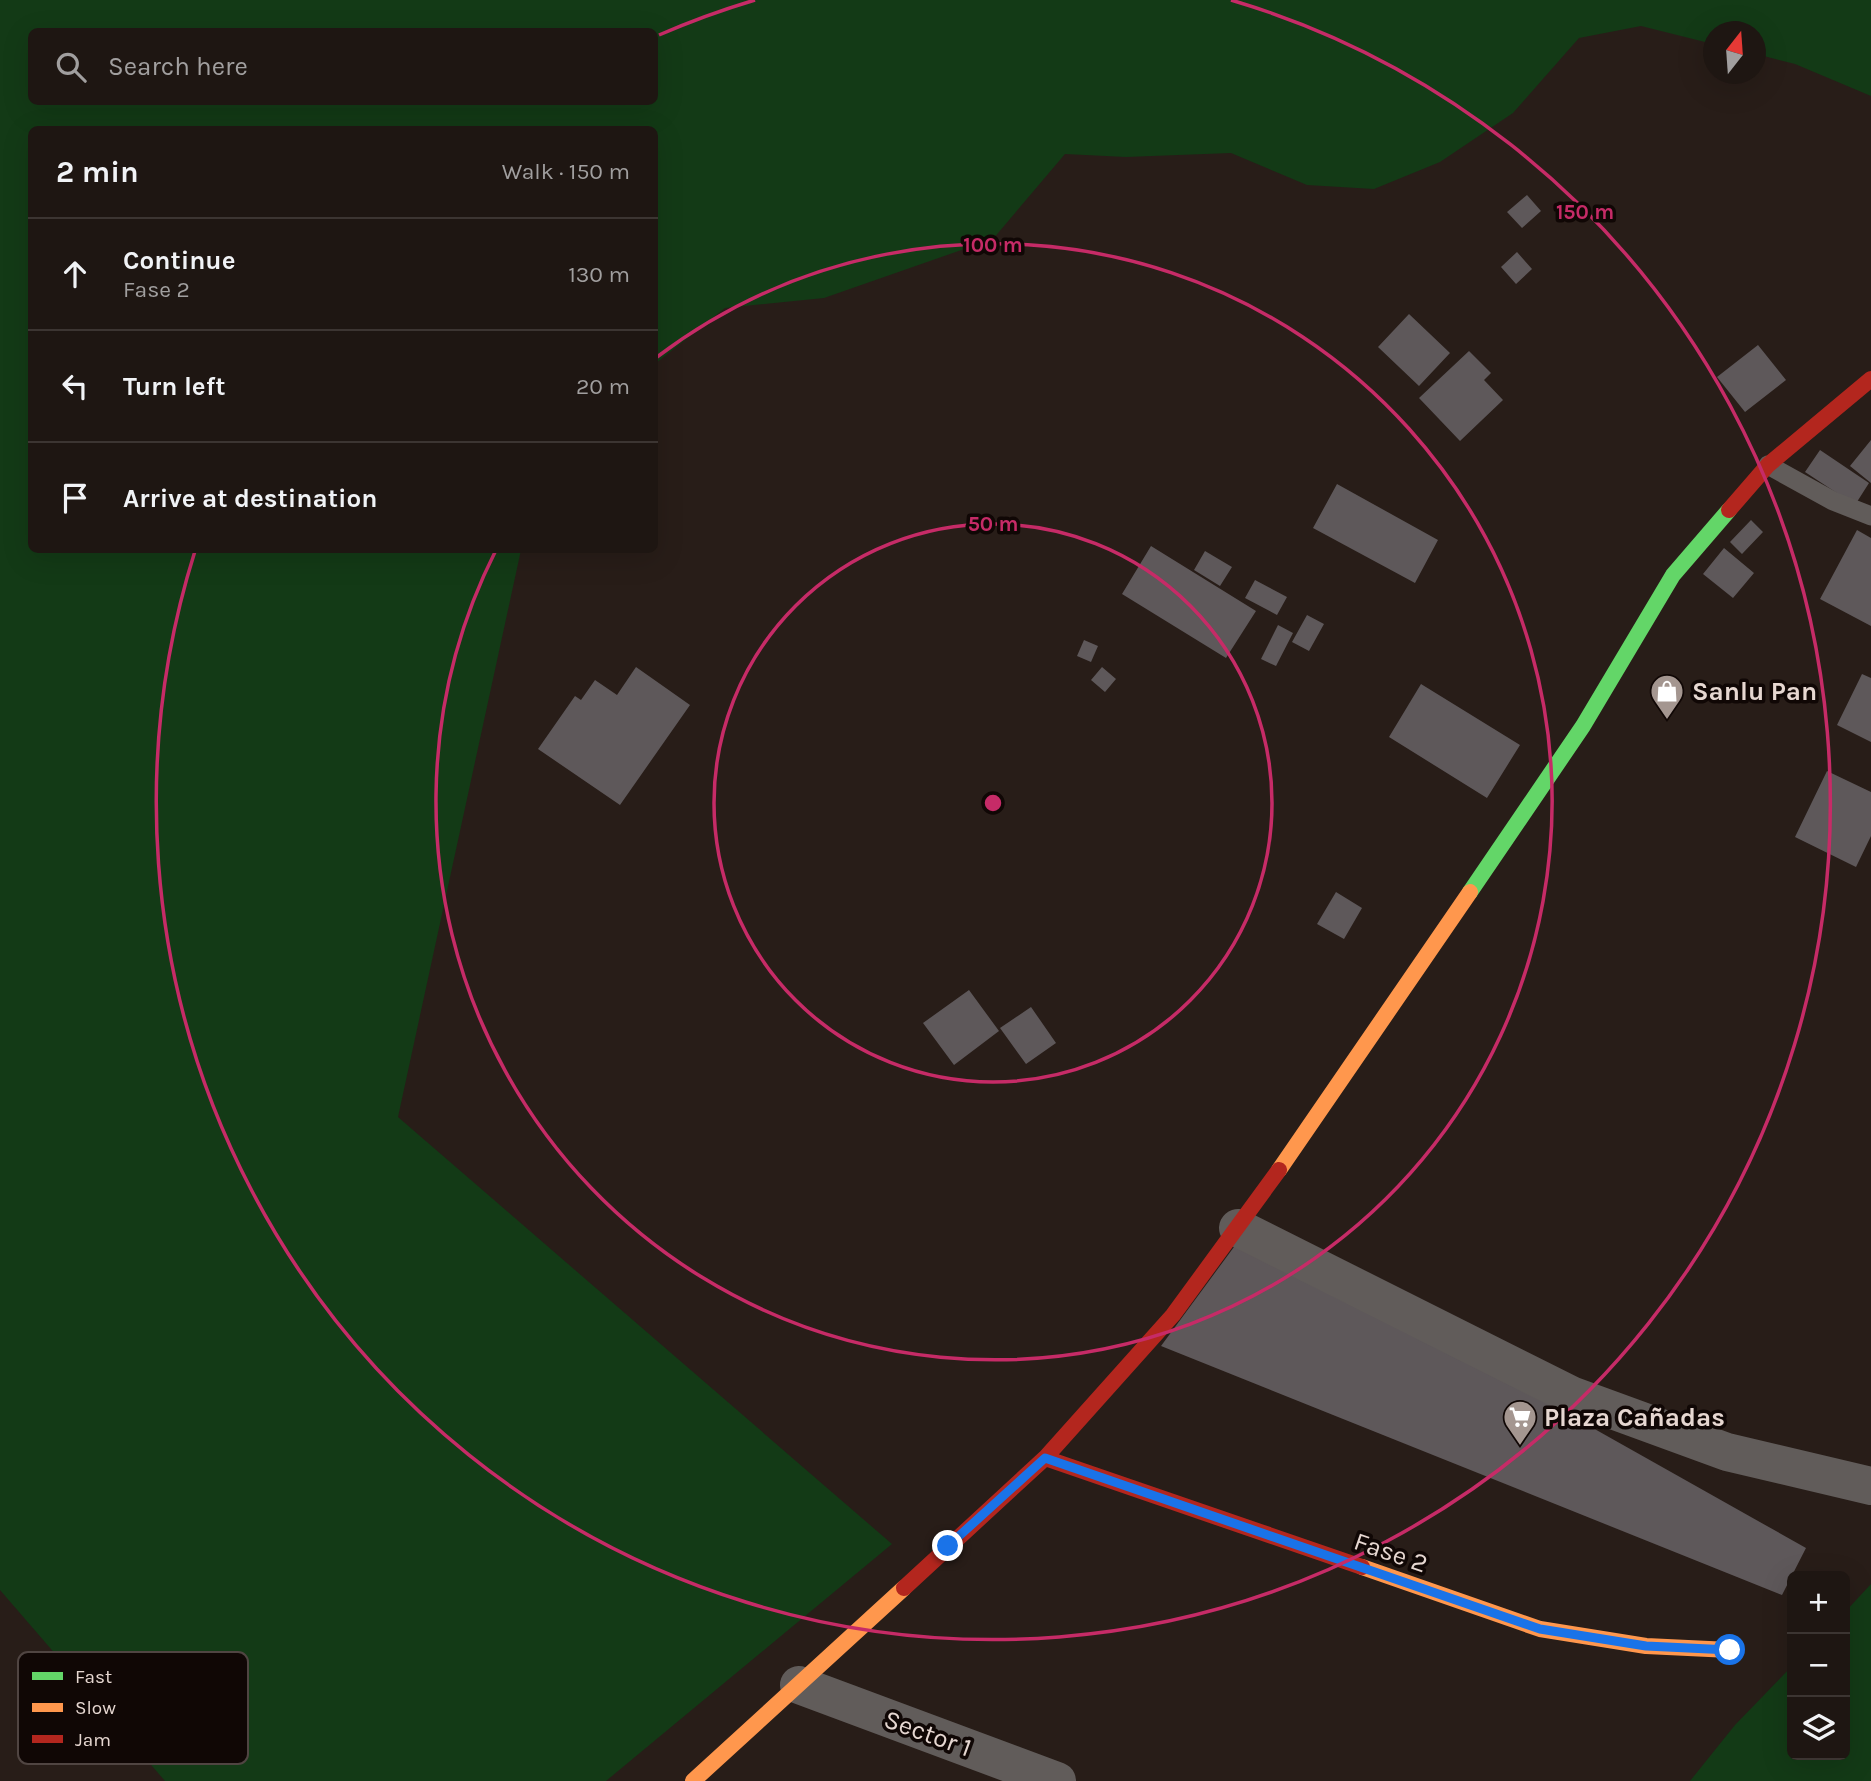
<!DOCTYPE html>
<meta charset="utf-8">
<style>
body{margin:0;font-family:Karla,sans-serif;background:#261f1b;color:#f1f3f6}
.controls{position:absolute;right:21px;bottom:21px;display:grid;overflow:hidden;border-radius:10px;box-shadow:0 7px 28px #0002}
.controls button{width:63px;height:63px;display:grid;place-items:center;padding:0;border:0;border-bottom:2px solid #3c3532;background:#1e1612;color:#f1f3f6;font:35px sans-serif}
.compass{position:absolute;left:1703px;top:21px;width:63px;height:63px;border-radius:50%;background:#1e1612;box-shadow:0 7px 28px #0002;rotate:17deg}
.stop{position:absolute;width:21px;height:21px;margin:-16px;border:5px solid #1a73e8;border-radius:50%;background:#fff}
.stop.end{background:#1a73e8;border-color:#fff;box-shadow:0 2px 7px #0008}
.list{margin:0;padding:0;list-style:none}
h2{display:flex;justify-content:space-between;align-items:center;height:91px;margin:0;padding:0 28px;font-size:30px}
h2 small{font-size:23px;font-weight:400;color:#a19f9f}
.list li{display:grid;grid-template-columns:46px 1fr auto;gap:21px;align-items:center;box-sizing:border-box;height:112px;padding:0 28px;border-top:2px solid #3c3532}
.list b{display:block;font-size:26px;white-space:nowrap}
.list p{margin:0;font-size:23px;white-space:nowrap;color:#a19f9f}
.list em{font-size:23px;font-style:normal;color:#a19f9f}
.icon{flex:none;width:38px;height:38px;fill:none;stroke:currentColor;stroke-width:2;stroke-linecap:round;stroke-linejoin:round}
.map{position:relative;flex:none;width:1871px;height:1781px;overflow:hidden}
.search{position:absolute;background:#1e1612;box-shadow:0 7px 28px #0002;left:28px;top:28px;width:630px;height:77px;display:flex;align-items:center;gap:18px;box-sizing:border-box;padding:0 24px;border-radius:10px;color:#a19f9f;font-size:26px}
.panel{position:absolute;background:#1e1612;box-shadow:0 7px 28px #0002;left:28px;top:126px;width:630px;height:427px;border-radius:10px}
.map>svg:first-child{display:block}
.green{fill:#133a16;fill-rule:evenodd}
.building{fill:#5e585a}
.lines{fill:none;stroke-linecap:round;stroke-linejoin:round}
.lane{stroke:#615c5a;stroke-width:19}
.street{stroke:#615c5a;stroke-width:38}
.fast{stroke:#63d668;stroke-width:16}
.slow{stroke:#ff974d;stroke-width:16}
.jam{stroke:#b3261e;stroke-width:16}
.route{stroke:#1a73e8;stroke-width:9}
.ring{fill:none;stroke:#c62b67;stroke-width:3.5}
.labels{text-anchor:middle;stroke-width:7;stroke-linejoin:round;paint-order:stroke}
.poi-label{font-size:26px;font-weight:bold;fill:#e6d7d1;stroke:#100705;text-anchor:start}
.street-label{font-size:26px;fill:#e6d7d1;stroke:#100705}
.key{fill:#100705;stroke:#504542;stroke-width:2}
.key-label{font-size:19px;fill:#e6d7d1}
.centre{fill:#c62b67;stroke:#100705;stroke-width:3.5}
.ring-label{font-size:21px;text-anchor:middle;font-weight:bold;fill:#c62b67;stroke:#100705;stroke-width:7;stroke-linejoin:round;paint-order:stroke}
</style>
<div class="map">
<svg width="1871" height="1781" viewBox="0 0 1871 1781">
<rect width="100%" height="100%" fill="#281d18"/>
<path class="green" d="M0 0H1871V96L1795 64 1756 54V32H1714L1713 44 1641 26 1579 38 1513 113 1440 162 1374 189 1307 185 1231 153 1126 157 1065 154 993 239 824 298 725 308 655 364 654 130H32V550H521L398 1117 892 1544 606 1781H165L0 1590ZM32 32H654V102H32Z
M1871 1584V1781H1690L1735 1725 1792 1666V1755H1845V1612Z"/>
<path class="building" d="M1527 195 1541 211 1522 228 1507 212Z
M1517 252 1532 269 1516 284 1501 267Z
M1409 314 1450 353 1419 386 1378 347Z
M1758 345 1786 380 1745 412 1717 377Z
M1469 351 1491 373 1484 380 1503 400 1460 441 1419 398Z
M1871 440V483L1850 466Z
M1820 450 1869 483 1855 505 1805 472Z
M1337 484 1438 540 1415 583 1313 528Z
M1751 520 1763 532 1742 554 1730 542Z
M1857 530 1871 538V626L1820 599Z
M1151 546 1256 611 1226 658 1122 594Z
M1724 548 1754 573 1733 598 1703 574Z
M1205 551 1232 567 1220 586 1194 570Z
M1255 580 1287 597 1277 615 1245 598Z
M1307 615 1324 624 1309 651 1292 642Z
M1278 625 1293 633 1276 666 1261 659Z
M1084 640 1098 646 1091 662 1077 656Z
M636 667 690 705 620 805 538 749 575 696 581 700 595 680 617 695Z
M1102 667 1116 679 1105 692 1091 680Z
M1862 674 1871 678V742L1837 725Z
M1421 684 1520 745 1487 798 1389 737Z
M1827 771 1871 792V836L1856 867 1795 837Z
M1336 892 1362 908 1344 939 1317 924Z
M969 990 999 1031 954 1065 923 1023Z
M1031 1007 1056 1043 1026 1064 1000 1028Z
M1245 1232 1806 1548 1782 1595 1161 1346Z"/>
<g class="lines">
<path class="lane" d="M1768 465 1833 501 1871 516"/>
<path class="street" d="M1238 1228 1571 1395 1727 1452 1871 1486
M799 1685 1057 1781"/>
<path class="fast" d="M1470 892 1583 726 1673 575 1729 510"/>
<path class="slow" d="M1279 1170 1470 892
M1362 1567 1540 1629 1646 1646 1730 1650
M693 1781 904 1588"/>
<path class="jam" d="M1729 510 1768 465 1871 379
M1045 1458 1362 1567
M904 1588 1045 1458 1173 1315 1279 1170"/>
</g>
<g class="lines">
<path class="route" d="M948 1546 1045 1458 1540 1629 1646 1646 1730 1650"/>
</g>
<g class="ring">
<circle cx="993" cy="803" r="279"/>
<path d="M657 357A558 558 0 1 1 496 550"/>
<path d="M659 35A837 837 0 0 1 755 0M1231 0A837 837 0 1 1 195 551"/>
</g>
<defs>
<symbol id="shop-pin" viewBox="-11 -11 22 30"><path d="M0 17L-7.5 6A9.5 9.5 0 1 1 7.5 6Z" fill="#a49690" stroke="#100705"/><path d="M-5-2.5h2.3a2.7 3.5 0 0 1 5.4 0H5L5.5 6h-11ZM-1.5-2.5h3a1.5 2.3 0 0 0-3 0Z" fill="#fff"/></symbol>
<symbol id="supermarket-pin" viewBox="-11 -11 22 30"><path d="M0 17L-7.5 6A9.5 9.5 0 1 1 7.5 6Z" fill="#a49690" stroke="#100705"/><path d="M-6-5.5h2.5l.6 2H6L4.5 2H-2.5L-4.4-4H-6ZM-1.5 3.2a1.3 1.3 0 1 0 .1 0ZM3 3.2a1.3 1.3 0 1 0 .1 0Z" fill="#fff"/></symbol>
</defs>
<g fill-rule="evenodd">
<use href="#shop-pin" x="1648" y="672" width="38" height="52"/>
<use href="#supermarket-pin" x="1501" y="1398" width="38" height="52"/>
</g>
<g class="labels">
<g class="poi-label">
<text x="1692" y="700">Sanlu Pan</text>
<text x="1544" y="1426">Plaza Cañadas</text>
</g>
<g class="street-label">
<text transform="translate(1391 1552) rotate(19)" y="9">Fase 2</text>
<text transform="translate(928 1733) rotate(20)" y="9">Sector 1</text>
</g>
</g>
<rect x="18" y="1652" width="230" height="112" rx="10" class="key"/>
<rect x="32" y="1672" width="31" height="8" fill="#63d668"/>
<rect x="32" y="1703" width="31" height="9" fill="#ff974d"/>
<rect x="32" y="1735" width="31" height="8" fill="#b3261e"/>
<g class="key-label">
<text x="75" y="1683">Fast</text>
<text x="75" y="1714">Slow</text>
<text x="75" y="1746">Jam</text>
</g>
<circle cx="993" cy="803" r="10" class="centre"/>
<g class="ring-label">
<text x="1585" y="219">150 m</text>
<text x="993" y="252">100 m</text>
<text x="993" y="531">50 m</text>
</g>
</svg>
<div class="controls">
<button>+</button>
<button>−</button>
<button><svg class="icon" aria-label="layers" viewBox="0 0 24 24"><path d="M12 4l9 5-9 5-9-5zM3 14l9 5 9-5"/></svg></button>
</div>
<svg class="compass" viewBox="-18 -18 36 36"><path d="M0-13l5 13h-10z" fill="#e53935"/><path d="M0 13l5-13h-10z" fill="#a19f9f"/></svg>
<div class="stop" style="left:1730px;top:1650px"></div>
<div class="stop end" style="left:948px;top:1546px"></div>
<div class="search"><svg class="icon" aria-label="search" viewBox="0 0 24 24"><circle cx="10" cy="10" r="6"/><path d="M15 15l6 6"/></svg>Search here</div>
<section class="panel">
<h2>2 min<small>Walk · 150 m</small></h2>
<ul class="list">
<li><svg class="icon" aria-label="ahead" viewBox="0 0 24 24"><path d="M12 20V5M6 11l6-6 6 6"/></svg><div><b>Continue</b><p>Fase 2</p></div><em>130 m</em></li>
<li><svg class="icon" aria-label="left" viewBox="0 0 24 24"><path d="M17 20v-9H6M10 6l-5 5 5 5"/></svg><div><b>Turn left</b></div><em>20 m</em></li>
<li><svg class="icon" aria-label="arrive" viewBox="0 0 24 24"><path d="M6 21V4h12l-3 4 3 4H6"/></svg><div><b>Arrive at destination</b></div></li>
</ul>
</section>
</div>
